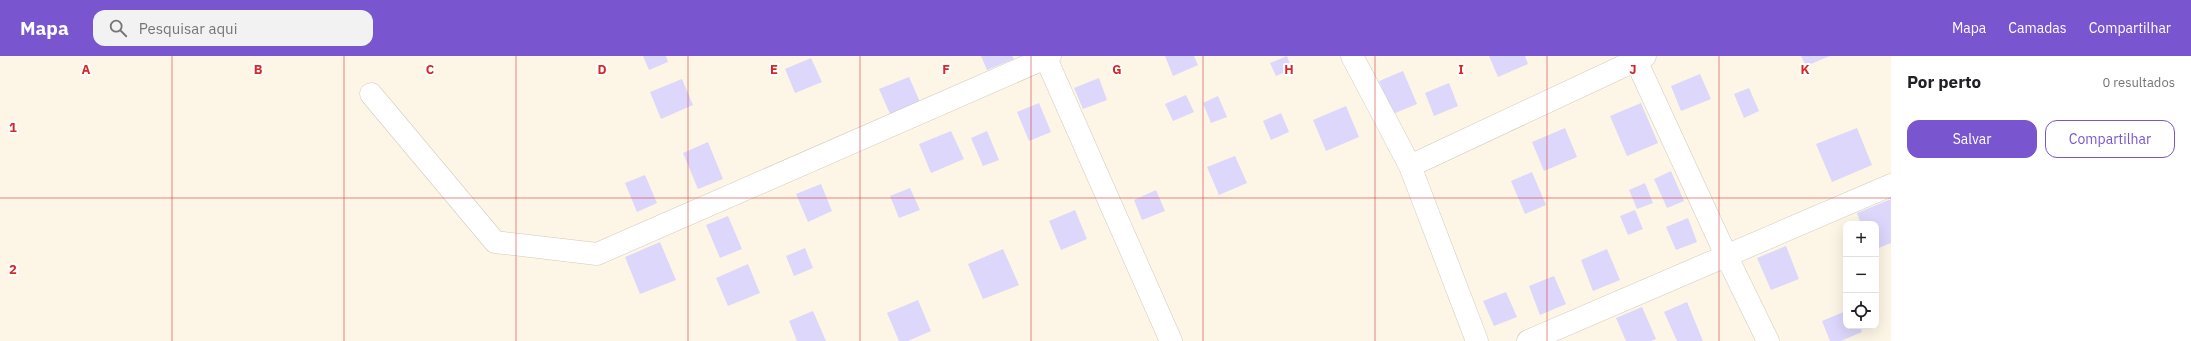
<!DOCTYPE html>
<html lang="pt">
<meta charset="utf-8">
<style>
body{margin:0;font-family:"IBM Plex Sans",sans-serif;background:#f2f2f2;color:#202124}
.controls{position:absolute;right:12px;bottom:12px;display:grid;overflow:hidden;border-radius:8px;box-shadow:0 4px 16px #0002}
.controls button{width:36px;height:36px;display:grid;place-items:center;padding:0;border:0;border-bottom:1px solid #e0e0e0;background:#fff;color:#202124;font:20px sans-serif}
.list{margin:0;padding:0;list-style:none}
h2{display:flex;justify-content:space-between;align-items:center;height:52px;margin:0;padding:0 16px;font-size:17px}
h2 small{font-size:13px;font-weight:400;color:#757577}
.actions{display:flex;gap:8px;padding:12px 16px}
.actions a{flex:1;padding:9px 0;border:1px solid #7956d0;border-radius:12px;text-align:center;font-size:14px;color:#7956d0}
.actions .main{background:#7956d0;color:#fff}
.icon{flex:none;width:22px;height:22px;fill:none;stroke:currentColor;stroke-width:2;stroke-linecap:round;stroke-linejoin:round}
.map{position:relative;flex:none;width:1891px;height:285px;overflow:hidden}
header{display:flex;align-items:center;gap:24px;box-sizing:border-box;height:56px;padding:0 20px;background:#7956d0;color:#fff}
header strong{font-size:19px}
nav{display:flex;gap:22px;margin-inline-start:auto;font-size:14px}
.search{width:280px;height:36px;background:#f2f2f2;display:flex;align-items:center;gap:10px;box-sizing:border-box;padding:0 14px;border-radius:12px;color:#757577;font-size:15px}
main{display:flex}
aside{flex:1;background:#fff}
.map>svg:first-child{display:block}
.building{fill:#dcd7fb}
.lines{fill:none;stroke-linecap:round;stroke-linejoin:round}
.minor-casing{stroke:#d0cabb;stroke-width:23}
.minor{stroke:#fff;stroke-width:22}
.grid{fill:none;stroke:#d62828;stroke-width:1;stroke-opacity:0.55}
.grid-label{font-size:13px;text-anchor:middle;font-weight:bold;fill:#d62828;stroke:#fff;stroke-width:4;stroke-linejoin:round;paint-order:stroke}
</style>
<header>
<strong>Mapa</strong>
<div class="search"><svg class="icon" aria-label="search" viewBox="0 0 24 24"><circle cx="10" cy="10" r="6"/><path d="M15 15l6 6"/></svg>Pesquisar aqui</div>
<nav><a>Mapa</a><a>Camadas</a><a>Compartilhar</a></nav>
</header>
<main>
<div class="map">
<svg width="1891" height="285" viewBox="0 0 1891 285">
<rect width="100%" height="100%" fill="#fdf6e6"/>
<path class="building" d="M643 0H666L668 6 649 14Z
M981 0H1012L1014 3 987 14Z
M1165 0H1194L1198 9 1173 20Z
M1287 0 1292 13 1276 20 1270 7Z
M1489 0H1525L1528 8 1498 21Z
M1801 0H1830L1806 10Z
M811 2 822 26 795 37 785 13Z
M1403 15 1417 48 1393 58 1379 25Z
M1700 18 1711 43 1681 55 1671 30Z
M909 21 920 46 890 58 879 33Z
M1099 22 1107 44 1083 53 1074 32Z
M682 23 693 49 661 63 650 36Z
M1449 27 1458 50 1434 60 1425 37Z
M1749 32 1759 55 1744 62 1734 38Z
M1186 39 1194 56 1173 65 1165 48Z
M1218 40 1227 61 1211 67 1203 47Z
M1039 47 1051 76 1029 85 1017 56Z
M1641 47 1658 87 1627 100 1610 60Z
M1346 50 1359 81 1326 95 1313 64Z
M1281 57 1289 76 1271 84 1263 65Z
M1565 72 1577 101 1544 115 1532 86Z
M1857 72 1872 109 1832 126 1816 88Z
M951 75 964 103 931 117 919 88Z
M987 75 999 104 983 110 971 82Z
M708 86 723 123 698 133 683 97Z
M1235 100 1247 127 1219 139 1207 111Z
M1671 115 1684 145 1667 152 1654 123Z
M1532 116 1546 149 1525 158 1511 125Z
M645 119 657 147 637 156 625 127Z
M1645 127 1653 147 1637 153 1629 134Z
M821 128 832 155 808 166 796 138Z
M910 132 920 154 899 162 890 140Z
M1156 134 1165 155 1142 164 1134 144Z
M1891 143V187L1876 193V168H1861L1857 157Z
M1075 154 1087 183 1061 194 1049 165Z
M1635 154 1643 173 1628 179 1620 160Z
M728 160 742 193 720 202 706 169Z
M1688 162 1697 186 1676 194 1666 171Z
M660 186 676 224 640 238 625 201Z
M1786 190 1799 223 1771 234 1757 202Z
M805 192 813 212 794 220 786 200Z
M1003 193 1019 229 983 243 968 208Z
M1607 193 1620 224 1593 235 1581 204Z
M748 208 760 237 728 250 716 222Z
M1554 220 1566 248 1540 259 1529 230Z
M1506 236 1517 261 1494 270 1483 245Z
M918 244 931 275 908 285H899L887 257Z
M1687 246 1703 285H1677L1664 256Z
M1642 251 1656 283 1651 285H1626L1616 262Z
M813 255 826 285H797L789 265Z
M1846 255V270H1860L1862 276 1841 285H1830L1822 265Z"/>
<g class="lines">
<defs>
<path id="minor" d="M1045 0 1171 285
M1352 0 1410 110
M1634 0 1726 199 1768 285
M371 38 495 186 597 198 1050 0
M1477 285 1410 110 1645 0
M1528 285 1891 129"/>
</defs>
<use href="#minor" class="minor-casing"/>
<use href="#minor" class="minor"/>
</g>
<path class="grid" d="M172 0V285M344 0V285M516 0V285M688 0V285M860 0V285M1031 0V285M1203 0V285M1375 0V285M1547 0V285M1719 0V285M0 142H1891"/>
<g class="grid-label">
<text x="86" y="18">A</text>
<text x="258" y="18">B</text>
<text x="430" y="18">C</text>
<text x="602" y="18">D</text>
<text x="774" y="18">E</text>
<text x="946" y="18">F</text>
<text x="1117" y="18">G</text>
<text x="1289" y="18">H</text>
<text x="1461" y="18">I</text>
<text x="1633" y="18">J</text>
<text x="1805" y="18">K</text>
<text x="13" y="76">1</text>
<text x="13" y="218">2</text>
</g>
</svg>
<div class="controls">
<button>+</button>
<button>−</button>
<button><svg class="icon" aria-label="locate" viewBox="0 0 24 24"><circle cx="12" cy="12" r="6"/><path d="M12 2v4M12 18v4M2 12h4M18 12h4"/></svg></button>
</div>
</div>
<aside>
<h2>Por perto<small>0 resultados</small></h2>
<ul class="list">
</ul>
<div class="actions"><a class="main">Salvar</a><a>Compartilhar</a></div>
</aside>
</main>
